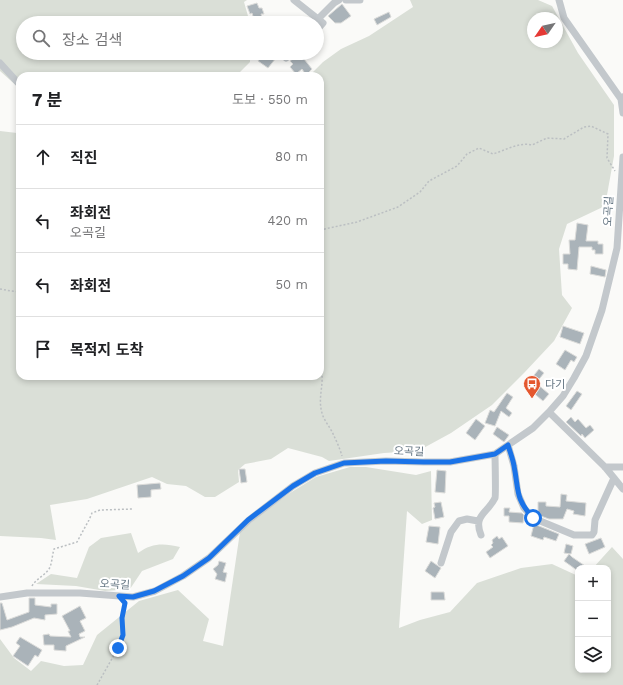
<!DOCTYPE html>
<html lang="ko">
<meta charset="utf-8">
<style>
body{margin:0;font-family:"Work Sans","Noto Sans KR",sans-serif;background:#f6f6f6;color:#202124}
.controls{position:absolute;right:12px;bottom:12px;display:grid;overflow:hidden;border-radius:8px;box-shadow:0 2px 6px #0003}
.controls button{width:36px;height:36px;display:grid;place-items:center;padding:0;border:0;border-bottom:1px solid #e0e0e0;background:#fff;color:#202124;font:20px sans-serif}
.compass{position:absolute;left:527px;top:12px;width:36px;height:36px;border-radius:50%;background:#fff;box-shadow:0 2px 6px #0003;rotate:236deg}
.stop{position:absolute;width:12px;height:12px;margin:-9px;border:3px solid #1a73e8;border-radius:50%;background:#fff}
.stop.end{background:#1a73e8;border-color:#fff;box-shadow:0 1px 4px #0008}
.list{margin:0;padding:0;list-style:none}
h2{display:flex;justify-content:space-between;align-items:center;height:52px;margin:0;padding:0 16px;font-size:17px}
h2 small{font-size:13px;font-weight:400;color:#757577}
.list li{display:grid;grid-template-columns:26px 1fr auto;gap:12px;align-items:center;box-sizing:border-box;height:64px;padding:0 16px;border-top:1px solid #e0e0e0}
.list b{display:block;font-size:15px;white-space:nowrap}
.list p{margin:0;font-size:13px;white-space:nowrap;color:#757577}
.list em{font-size:13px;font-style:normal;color:#757577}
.icon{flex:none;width:22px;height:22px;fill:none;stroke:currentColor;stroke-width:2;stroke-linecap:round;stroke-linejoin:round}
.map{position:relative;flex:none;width:623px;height:685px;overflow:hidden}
.search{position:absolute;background:#fff;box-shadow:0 2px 6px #0003;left:16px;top:16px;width:308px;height:44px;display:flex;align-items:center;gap:10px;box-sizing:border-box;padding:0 14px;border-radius:22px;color:#757577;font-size:15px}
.panel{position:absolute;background:#fff;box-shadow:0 2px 6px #0003;left:16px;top:72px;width:308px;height:308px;border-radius:12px}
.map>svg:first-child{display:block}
.green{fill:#dadfd7;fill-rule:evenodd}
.building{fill:#aab3b9;stroke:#dcdcda}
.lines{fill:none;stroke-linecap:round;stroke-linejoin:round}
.path{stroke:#bbbfc2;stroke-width:1.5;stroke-dasharray:2 2;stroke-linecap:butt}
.minor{stroke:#c3c8cc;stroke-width:7}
.route{stroke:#1a73e8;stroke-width:5}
.labels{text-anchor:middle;stroke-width:4;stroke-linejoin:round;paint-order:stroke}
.street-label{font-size:11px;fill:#657683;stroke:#fff}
.poi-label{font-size:11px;fill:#657683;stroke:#fff;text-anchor:start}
</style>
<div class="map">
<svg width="623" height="685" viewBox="0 0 623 685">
<rect width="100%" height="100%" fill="#fafaf8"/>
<path class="green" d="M0 0H247L244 2 250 23H23V53H250V62L236 76H20V89L0 71Z
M410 0H538L552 6 578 53 614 105V156L605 206 567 224 559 249 562 295 572 308 554 341 524 373 492 405 451 433 418 451 384 453 329 461 322 457 288 448 271 459 245 464 238 470 239 482 215 497H205L186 486 167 484 152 477 87 499 50 505 56 540 41 538 0 536V131L17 133 20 127V376H320V76H309L323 62 341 49 369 36 413 7ZM533 18H557V42H533Z
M350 467H366L416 475 431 471 432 520 422 524 407 511 399 628 420 620 450 612 477 583 521 568 552 564 578 576V670H608V568H593L612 547 623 559V685H0V639L14 658 31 671 41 661 64 666 83 665 97 635 139 601 178 590 209 619 203 641 223 646 240 532 265 511 290 493 316 477Z
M131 533 138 553C152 543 163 543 180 547L173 559 142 571 130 589 105 591 76 586 36 584 51 574 77 578 89 547 101 538Z"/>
<path class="building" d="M257 3 259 8H262L264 14H261L263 21 255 23 252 13 250 14 247 6Z
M342 4 351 16 341 23H335L328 16Z
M389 12 391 17 377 25 374 19Z
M254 53H280L268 68 258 61 260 58Z
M297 53H312L304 59 312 69 306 75 302 69 296 74 290 67 293 64 290 61 295 57Z
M577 223 588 225 586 241H598V244H603V254H595V250H592V247H579L577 270 568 269V264H563V254H570L569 240H575Z
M591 266 606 270 605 277 590 274Z
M563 326 584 333 580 344 560 337Z
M565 350 577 357 574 362 571 360 565 370 556 364Z
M539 369 544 373 536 383 549 394 543 401 531 391 532 389 528 386 532 381 530 380Z
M577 391 582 394 571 410 566 406Z
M507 393 513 397 506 408 512 413 509 417 501 411 495 426 485 423 490 410 494 412Z
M571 417 575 422 578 419 586 428 590 425 594 430 585 438 582 434 581 436 566 422Z
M476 419 485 426 475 440 466 433Z
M497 427 509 435 504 442 493 434Z
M239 469H245L247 482 241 483Z
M437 470 446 471 445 493 435 492Z
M160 483 161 489 151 490V497L138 498 137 485Z
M561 494 567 495 566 501 586 503 585 516 573 514 574 511 567 509 563 519H549L538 515V502H546V506L560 507Z
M441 502 444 517 435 519 433 508 435 507 434 503Z
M504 508H510L509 512 522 513 524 515 523 523 509 522V516H504Z
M534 524 559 534 556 541 544 537 543 540 531 536Z
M429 526 440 527 438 544 426 542Z
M497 536 499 539 502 537 508 546 490 558 486 552 493 547 491 545 493 543 492 540Z
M601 538 605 547 589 554 585 544Z
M566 544 573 546 571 554 564 553Z
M569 554 572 557 588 568H578V571L564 561Z
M219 561 226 563 223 572 227 573 225 582 215 579 217 574 213 569 218 565Z
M431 561 441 568 435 578 425 571Z
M431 592H444L445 600H431Z
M29 598H35V605L51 607V604H57V614L45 615V620L34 618 12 627 0 630V603H2L7 620 29 612Z
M80 606 86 618 80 621 85 631 79 634 80 637H85L66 646V651L54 650V645H44L43 635 49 634 50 636 71 637 68 631H70L62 616Z
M20 637 42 650 38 657 35 655 28 666 13 656 20 646 16 643Z"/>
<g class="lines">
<path class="path" d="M320 230 357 222 398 207 420 192 429 181 457 166 467 154 479 148 493 154C506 150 519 142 532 145L547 138 564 139 584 127 591 126 608 134 607 158 615 171
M0 289 11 291 20 292
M320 364C326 382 317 396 322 413 324 421 331 428 334 436 337 442 340 449 342 456
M32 586C36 579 44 576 49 569 52 564 52 556 54 549L77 542 89 520 92 513 100 510 133 509
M97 685 118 648 123 635 122 618 124 602"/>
<path class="minor" d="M294 0 323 23 317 30
M346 0H360
M559 0 564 18 621 99
M318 19 334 3 339 0
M286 58 292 53
M0 63 20 85
M623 97 621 99 623 113
M549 412 605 467 623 489
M508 445 514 466 518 494 524 508 533 518 574 535H592L594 532 595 520 614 478
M605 467H623
M481 535C473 515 487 514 495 498 496 495 495 460 495 454
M441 563 451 532 459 521 467 519 478 521
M0 597 27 593H80L133 597 155 591 183 576 209 558 249 520 293 486 315 473 344 463 386 461 424 462H450L495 454 533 428 549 412 563 396 574 378 586 356 602 310 617 248 623 157"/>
</g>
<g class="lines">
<path class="route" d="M118 648 123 635 122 618 125 603 119 596 133 597 154 591 183 576 209 558 248 520 293 486 315 473 344 463 386 461 424 462H450L495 454 508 445C510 452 513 459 514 466 519 491 515 498 533 518"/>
</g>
<defs>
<symbol id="bus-pin" viewBox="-11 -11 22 30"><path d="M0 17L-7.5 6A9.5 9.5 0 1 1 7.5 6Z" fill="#e4572e" stroke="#fff"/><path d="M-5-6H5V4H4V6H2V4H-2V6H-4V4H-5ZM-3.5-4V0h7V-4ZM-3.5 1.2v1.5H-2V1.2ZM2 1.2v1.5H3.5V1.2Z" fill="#fff"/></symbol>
</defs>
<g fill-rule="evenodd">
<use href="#bus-pin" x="522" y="374" width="20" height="27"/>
</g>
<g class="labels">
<g class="street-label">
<text transform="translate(608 211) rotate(-87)" y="4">오곡길</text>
<text transform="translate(409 451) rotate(2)" y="4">오곡길</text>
<text transform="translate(115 584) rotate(3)" y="4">오곡길</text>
</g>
<g class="poi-label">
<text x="545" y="388">다기</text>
</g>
</g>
</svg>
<div class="controls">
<button>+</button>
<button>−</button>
<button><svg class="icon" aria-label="layers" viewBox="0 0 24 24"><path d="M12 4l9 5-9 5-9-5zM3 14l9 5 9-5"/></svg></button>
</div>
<svg class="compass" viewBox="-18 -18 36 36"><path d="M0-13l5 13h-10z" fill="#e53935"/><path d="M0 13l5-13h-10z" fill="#757577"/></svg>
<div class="stop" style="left:533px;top:518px"></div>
<div class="stop end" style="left:118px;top:648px"></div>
<div class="search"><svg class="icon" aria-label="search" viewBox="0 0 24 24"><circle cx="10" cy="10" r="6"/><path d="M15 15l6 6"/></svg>장소 검색</div>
<section class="panel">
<h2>7 분<small>도보 · 550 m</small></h2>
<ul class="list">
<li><svg class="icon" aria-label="ahead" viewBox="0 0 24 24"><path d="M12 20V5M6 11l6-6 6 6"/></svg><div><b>직진</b></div><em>80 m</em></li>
<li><svg class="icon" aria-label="left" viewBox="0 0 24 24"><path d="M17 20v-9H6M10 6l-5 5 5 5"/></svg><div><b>좌회전</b><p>오곡길</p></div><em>420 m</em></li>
<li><svg class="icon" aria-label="left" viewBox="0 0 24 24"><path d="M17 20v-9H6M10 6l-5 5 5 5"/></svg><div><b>좌회전</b></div><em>50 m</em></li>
<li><svg class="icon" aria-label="arrive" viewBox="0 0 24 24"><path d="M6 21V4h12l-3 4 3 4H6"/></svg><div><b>목적지 도착</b></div></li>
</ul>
</section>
</div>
